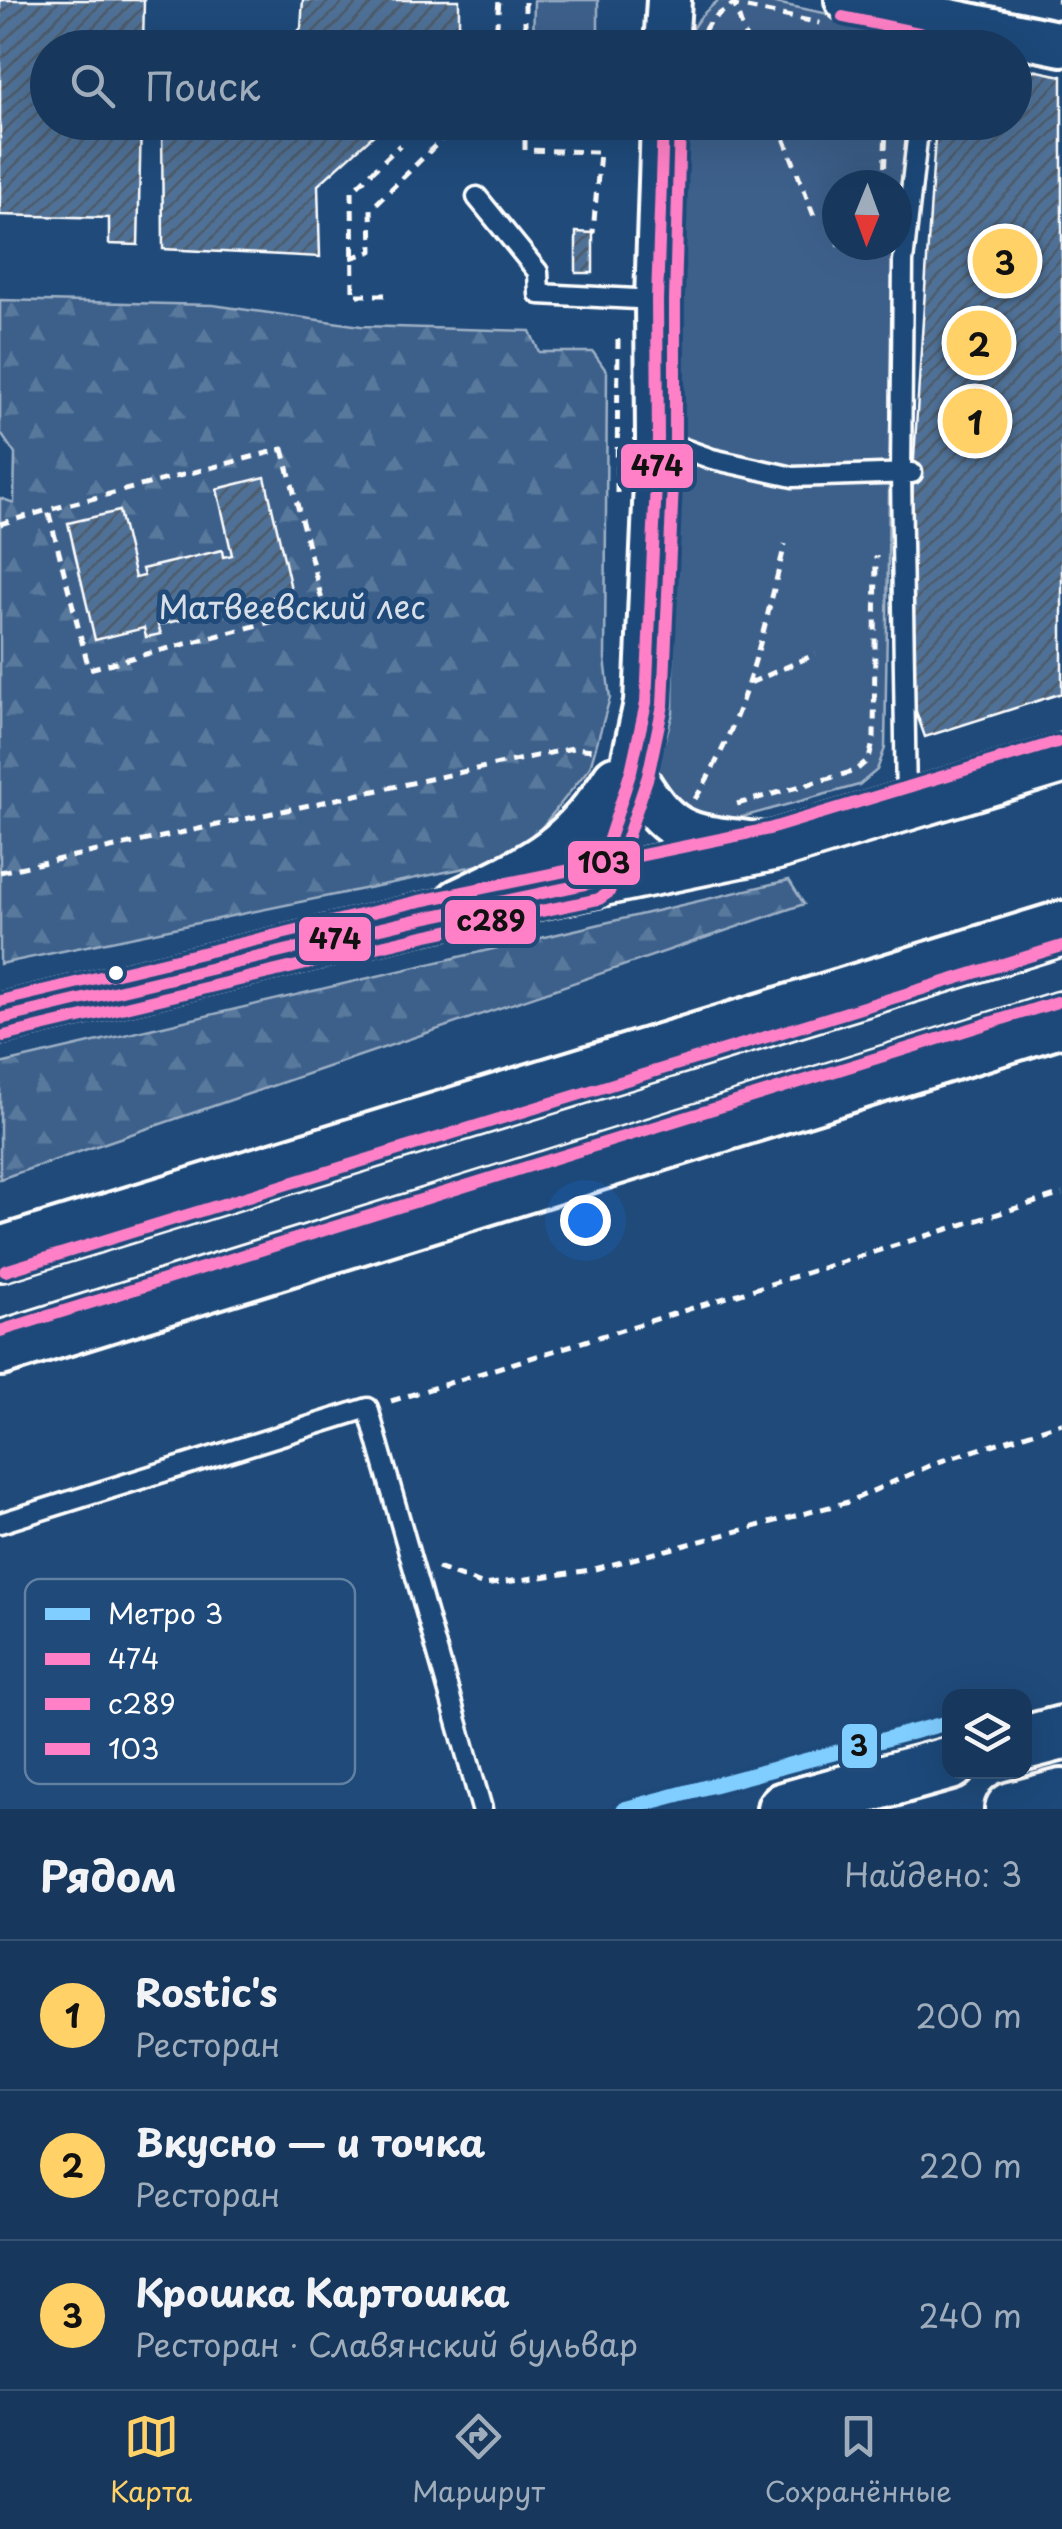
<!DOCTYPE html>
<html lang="ru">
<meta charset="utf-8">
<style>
body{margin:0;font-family:"Playpen Sans",sans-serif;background:#244365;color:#f1f3f6}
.controls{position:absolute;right:30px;bottom:30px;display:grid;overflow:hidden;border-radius:20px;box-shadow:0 10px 40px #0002}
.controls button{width:90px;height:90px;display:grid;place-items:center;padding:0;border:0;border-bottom:2px solid #365272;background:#17385c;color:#f1f3f6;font:50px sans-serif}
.compass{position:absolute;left:822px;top:170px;width:90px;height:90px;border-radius:50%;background:#17385c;box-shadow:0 10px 40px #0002;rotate:181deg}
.you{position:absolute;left:585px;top:1220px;width:35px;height:35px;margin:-25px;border:8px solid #fff;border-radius:50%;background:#1a73e8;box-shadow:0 0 0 15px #1a73e833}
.badge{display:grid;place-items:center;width:65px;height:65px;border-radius:50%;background:#ffd166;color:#111;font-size:32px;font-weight:700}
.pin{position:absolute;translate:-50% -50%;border:5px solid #fff;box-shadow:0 2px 10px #0006}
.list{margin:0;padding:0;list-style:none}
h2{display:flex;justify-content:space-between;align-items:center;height:130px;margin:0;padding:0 40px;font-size:42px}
h2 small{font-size:32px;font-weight:400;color:#9eacbb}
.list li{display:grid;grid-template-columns:65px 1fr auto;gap:30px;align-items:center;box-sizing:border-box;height:150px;padding:0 40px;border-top:2px solid #365272}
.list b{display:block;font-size:38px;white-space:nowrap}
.list p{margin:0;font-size:32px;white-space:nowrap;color:#9eacbb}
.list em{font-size:32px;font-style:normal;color:#9eacbb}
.icon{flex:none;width:55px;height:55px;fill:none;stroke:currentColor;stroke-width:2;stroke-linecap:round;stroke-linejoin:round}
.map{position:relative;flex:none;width:1062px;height:1809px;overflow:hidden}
.search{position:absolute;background:#17385c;box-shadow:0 10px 40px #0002;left:30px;right:30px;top:30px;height:110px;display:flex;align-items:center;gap:25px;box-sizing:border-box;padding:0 35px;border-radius:55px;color:#9eacbb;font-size:38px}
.sheet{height:580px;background:#17385c}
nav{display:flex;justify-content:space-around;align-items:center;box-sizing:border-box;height:140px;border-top:2px solid #365272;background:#17385c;font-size:28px;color:#9eacbb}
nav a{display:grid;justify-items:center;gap:5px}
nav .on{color:#ffd166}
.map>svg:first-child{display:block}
.grass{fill:#3c618b;stroke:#9eb0c5;stroke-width:2.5}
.forest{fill:url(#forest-firs);stroke:#9eb0c5;stroke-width:2.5}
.building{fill:url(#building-hatch);stroke:#fff;stroke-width:2.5}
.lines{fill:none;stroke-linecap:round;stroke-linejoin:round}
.service-casing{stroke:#fff;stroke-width:25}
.tertiary-casing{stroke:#fff;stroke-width:50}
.secondary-casing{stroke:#fff;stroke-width:55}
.primary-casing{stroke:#fff;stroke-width:60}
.path{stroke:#fff;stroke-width:5;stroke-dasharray:10 8;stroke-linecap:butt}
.service{stroke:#1f4a7a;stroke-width:18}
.tertiary{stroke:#1f4a7a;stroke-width:42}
.secondary{stroke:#1f4a7a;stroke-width:48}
.primary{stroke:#1f4a7a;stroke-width:52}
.bus-1-casing{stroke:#1f4a7a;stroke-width:20}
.bus-2-casing{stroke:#1f4a7a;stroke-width:20}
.bus-3-casing{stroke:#1f4a7a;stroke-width:20}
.bus-1{stroke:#ff80c6;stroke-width:12}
.bus-2{stroke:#ff80c6;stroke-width:12}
.bus-3{stroke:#ff80c6;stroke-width:12}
.metro-1-casing{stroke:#1f4a7a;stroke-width:22}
.metro-1{stroke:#80ceff;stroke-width:15}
.bus-dot{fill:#fff;stroke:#1f4a7a;stroke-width:4}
.labels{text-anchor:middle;stroke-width:10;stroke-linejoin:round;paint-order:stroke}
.park-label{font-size:32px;fill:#d8dfe8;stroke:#1f4a7a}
.key{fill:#1f4a7a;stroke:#6280a2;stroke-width:2.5}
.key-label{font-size:28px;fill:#fff}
.line-badge{stroke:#1f4a7a;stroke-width:4}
.pale-badge-label{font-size:28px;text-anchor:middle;font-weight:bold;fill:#111}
</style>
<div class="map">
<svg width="1062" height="1809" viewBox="0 0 1062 1809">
<defs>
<pattern id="forest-firs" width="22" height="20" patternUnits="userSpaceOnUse" patternTransform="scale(2.5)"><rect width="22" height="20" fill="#3c618b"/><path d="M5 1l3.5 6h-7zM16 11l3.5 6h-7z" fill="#59799c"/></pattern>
<pattern id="building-hatch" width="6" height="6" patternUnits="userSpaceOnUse" patternTransform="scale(2.5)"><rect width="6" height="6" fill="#507197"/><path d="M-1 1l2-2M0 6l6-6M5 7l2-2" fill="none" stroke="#4e5b6a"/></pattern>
</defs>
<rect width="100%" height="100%" fill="#1f4a7a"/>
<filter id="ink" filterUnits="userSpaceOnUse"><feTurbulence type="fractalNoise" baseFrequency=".01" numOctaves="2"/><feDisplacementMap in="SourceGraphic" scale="20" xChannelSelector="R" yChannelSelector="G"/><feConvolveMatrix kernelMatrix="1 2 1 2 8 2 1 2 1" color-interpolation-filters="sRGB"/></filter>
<g filter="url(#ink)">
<path class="grass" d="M534 0H598V47H533Z
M719 0H761L916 32 924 40 925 47 684 48C691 26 701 14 719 0Z
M683 123H911L897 205V185H837V245H893L885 748 877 770 859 785 698 829 655 773 673 713Z"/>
<path class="forest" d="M0 300 213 305 361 326 530 331 539 352H593L607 372 605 659 610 698 590 767 518 857 0 964V498L14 503 15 454 0 432Z
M789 880 804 904 0 1179V1064Z"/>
<path class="building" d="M0 0H144L143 48H48V122H141L138 245 109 244V218L0 215Z
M303 0H459V48H282L301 28Z
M1014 66 1062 76V693L925 737 905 681 913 473 936 122H1014Z
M162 122H388L318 185 320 257 163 249Z
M576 232 593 233V273H576Z
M265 477 292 593 245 604 247 614 231 618 229 609 158 625 161 634 146 637 144 628 95 640 68 523 119 511 135 578 144 576 142 569 222 550 223 557 232 555 217 489Z"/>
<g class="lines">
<defs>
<path id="service" d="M477 197 538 272 539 294 656 300
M659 440 712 459 793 477 912 473
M906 803 901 473 903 262 919 122
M0 1523 368 1408 482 1809"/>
<path id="tertiary" d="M847 0 1062 44
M666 48 669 0
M631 771C669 837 685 836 758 844
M595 882 631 771 646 703 658 439 657 300 663 122
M458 901C532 865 570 850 615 778"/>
<path id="secondary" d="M0 1019 419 919 773 846 1062 759"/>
<path id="primary" d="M0 1254 1062 928
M0 1349 1062 1019
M1024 1743 1062 1733
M784 1809 950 1763
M1012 1809 1062 1796"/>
</defs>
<use href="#service" class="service-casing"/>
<use href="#tertiary" class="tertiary-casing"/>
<use href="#secondary" class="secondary-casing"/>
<use href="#primary" class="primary-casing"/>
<path class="path" d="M733 0 749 48
M1057 0 1062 1
M704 31 710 21 732 5 820 23
M495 48 499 0
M525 48V0
M525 122V150L600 152 593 233
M778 122 814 216
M884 185 886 122
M351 258 372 251 371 209 448 133 489 126V122
M385 295H353L352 191 400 145
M283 449 324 608 89 669 48 510Z
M617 493 618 339
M0 524 48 510
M750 683 816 654
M695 799C745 721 763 633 785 544
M737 804 855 771 869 759 874 738 876 556
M0 872 573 748 594 750
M391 1401 1062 1194
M437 1568 484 1585 591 1570 848 1502 938 1462 1062 1423"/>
<use href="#service" class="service"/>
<use href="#tertiary" class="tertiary"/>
<use href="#secondary" class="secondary"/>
<use href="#primary" class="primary"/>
<defs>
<path id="bus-1" d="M0 1019 419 919 595 882 631 771 646 703 658 439 657 300 663 122"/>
<path id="bus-2" d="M843 17 992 48
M4 1036 423 936 599 899 609 892 648 776 663 705 675 440V300L680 123
M5 1271 1062 946"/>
<path id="bus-3" d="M0 1001 415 902 769 829 1057 742
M0 1331 1057 1002"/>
</defs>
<use href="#bus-1" class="bus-1-casing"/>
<use href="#bus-2" class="bus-2-casing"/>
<use href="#bus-3" class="bus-3-casing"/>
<use href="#bus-1" class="bus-1"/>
<use href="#bus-2" class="bus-2"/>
<use href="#bus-3" class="bus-3"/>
<defs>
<path id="metro-1" d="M624 1809 950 1722"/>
</defs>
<use href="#metro-1" class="metro-1-casing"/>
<use href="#metro-1" class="metro-1"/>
</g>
</g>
<circle class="bus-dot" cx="116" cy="973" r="9"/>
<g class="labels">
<g class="park-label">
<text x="292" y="619">Матвеевский лес</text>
</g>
</g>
<rect x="25" y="1579" width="330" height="205" rx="15" class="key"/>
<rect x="45" y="1608" width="45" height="12" fill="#80ceff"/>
<rect x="45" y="1653" width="45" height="12" fill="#ff80c6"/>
<rect x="45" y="1698" width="45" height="12" fill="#ff80c6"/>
<rect x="45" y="1743" width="45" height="12" fill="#ff80c6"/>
<g class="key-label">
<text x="108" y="1624">Метро 3</text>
<text x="108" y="1669">474</text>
<text x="108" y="1714">с289</text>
<text x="108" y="1759">103</text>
</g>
<g class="line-badge">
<rect x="619" y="442" width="76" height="48" rx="10" fill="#ff80c6"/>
<rect x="566" y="839" width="76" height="48" rx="10" fill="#ff80c6"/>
<rect x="443" y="898" width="95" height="48" rx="10" fill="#ff80c6"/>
<rect x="297" y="915" width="76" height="48" rx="10" fill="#ff80c6"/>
<rect x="840" y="1722" width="39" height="48" rx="10" fill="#80ceff"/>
</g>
<g class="pale-badge-label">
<text x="657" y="476">474</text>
<text x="604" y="873">103</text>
<text x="491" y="931">с289</text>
<text x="335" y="949">474</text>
<text x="859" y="1756">3</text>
</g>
</svg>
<div class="controls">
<button><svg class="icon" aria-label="layers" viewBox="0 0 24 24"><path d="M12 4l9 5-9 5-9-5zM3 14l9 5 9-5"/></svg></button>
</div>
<svg class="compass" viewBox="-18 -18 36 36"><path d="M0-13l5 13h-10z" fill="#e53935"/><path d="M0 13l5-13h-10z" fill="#9eacbb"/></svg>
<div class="you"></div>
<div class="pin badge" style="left:975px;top:421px">1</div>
<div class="pin badge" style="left:979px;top:343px">2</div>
<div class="pin badge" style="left:1005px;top:261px">3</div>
<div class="search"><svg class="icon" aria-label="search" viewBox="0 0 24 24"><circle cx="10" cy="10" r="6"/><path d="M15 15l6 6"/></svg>Поиск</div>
</div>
<section class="sheet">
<h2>Рядом<small>Найдено: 3</small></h2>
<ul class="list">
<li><span class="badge">1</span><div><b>Rostic's</b><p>Ресторан</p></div><em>200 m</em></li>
<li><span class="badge">2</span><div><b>Вкусно — и точка</b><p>Ресторан</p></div><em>220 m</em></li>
<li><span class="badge">3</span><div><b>Крошка Картошка</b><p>Ресторан · Славянский бульвар</p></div><em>240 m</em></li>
</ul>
</section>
<nav>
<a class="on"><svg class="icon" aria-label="map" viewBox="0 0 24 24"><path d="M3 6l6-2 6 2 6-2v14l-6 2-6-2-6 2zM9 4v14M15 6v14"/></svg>Карта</a>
<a><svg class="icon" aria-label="directions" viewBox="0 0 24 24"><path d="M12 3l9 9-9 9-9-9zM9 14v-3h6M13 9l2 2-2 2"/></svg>Маршрут</a>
<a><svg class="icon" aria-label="saved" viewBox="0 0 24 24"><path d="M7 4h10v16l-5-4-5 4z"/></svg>Сохранённые</a>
</nav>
